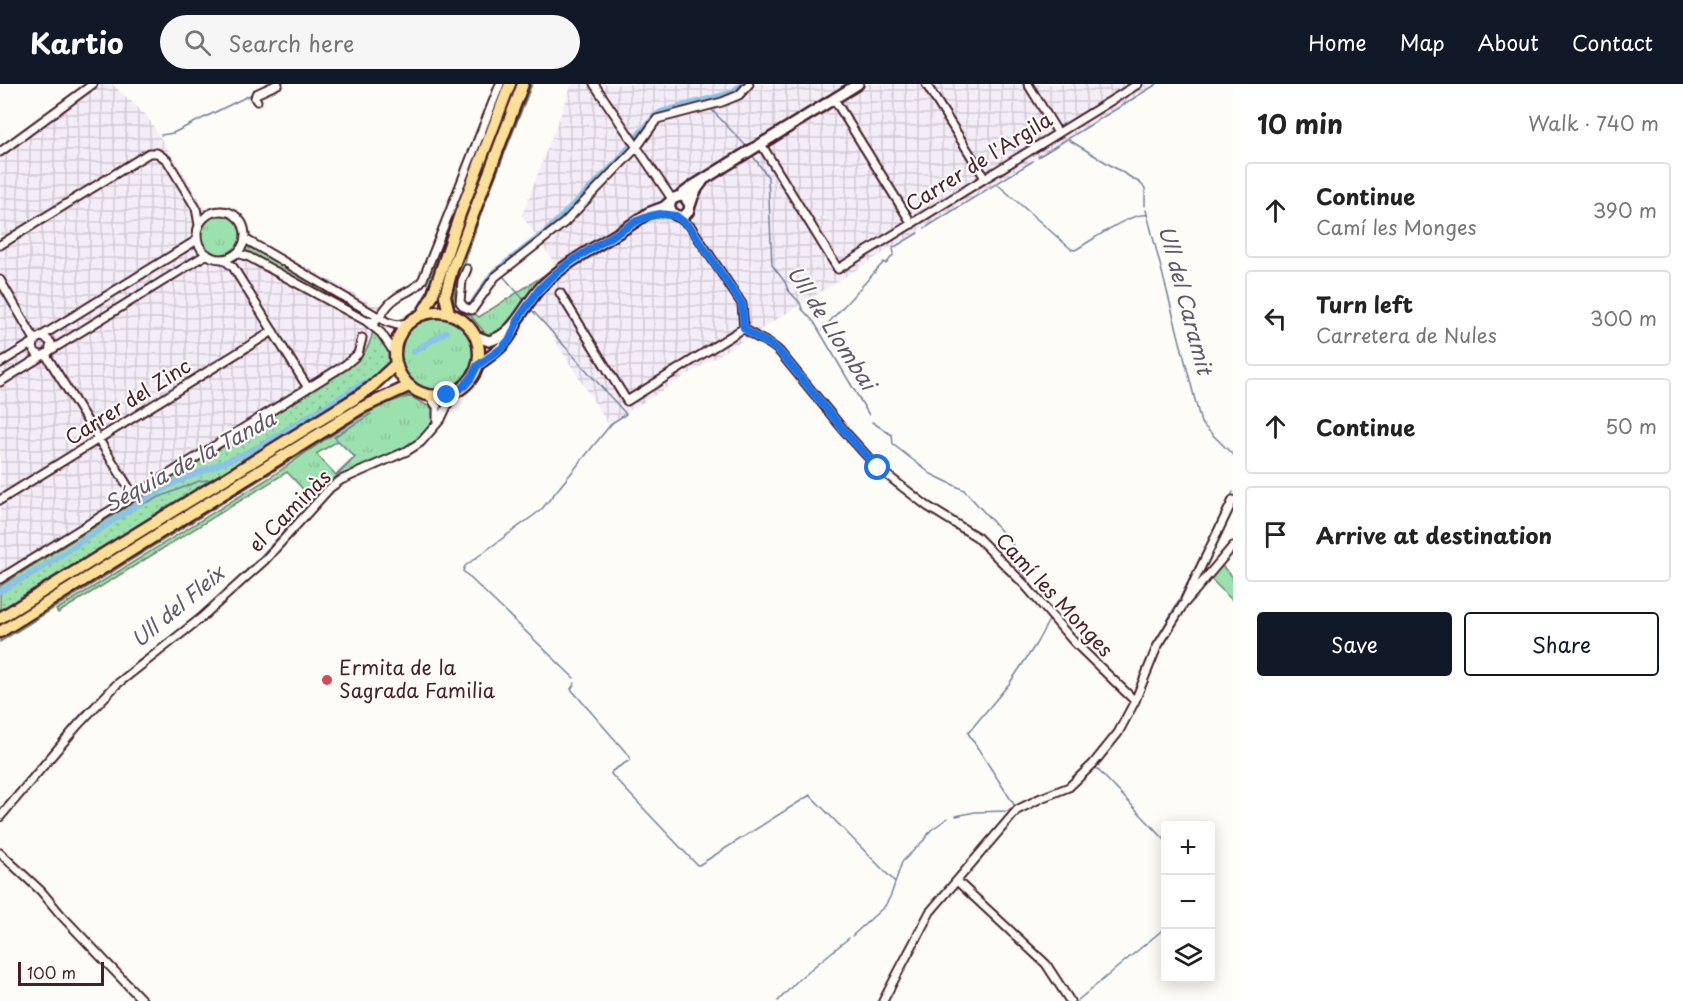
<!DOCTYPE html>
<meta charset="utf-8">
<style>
body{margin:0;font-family:"Playpen Sans",sans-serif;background:#f6f6f6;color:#222}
.controls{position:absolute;right:18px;bottom:18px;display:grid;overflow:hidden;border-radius:6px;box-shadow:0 3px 15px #0003}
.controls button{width:54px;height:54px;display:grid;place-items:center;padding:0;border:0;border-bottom:2px solid #e0e0e0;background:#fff;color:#222;font:30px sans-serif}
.scale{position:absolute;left:18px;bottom:15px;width:86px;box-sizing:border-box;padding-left:6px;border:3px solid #4a1f2b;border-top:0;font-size:16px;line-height:21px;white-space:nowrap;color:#4a1f2b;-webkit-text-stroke:4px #fdfcf7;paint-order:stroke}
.stop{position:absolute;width:18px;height:18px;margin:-14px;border:4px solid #1a73e8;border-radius:50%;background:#fff}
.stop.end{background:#1a73e8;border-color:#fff;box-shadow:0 2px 6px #0008}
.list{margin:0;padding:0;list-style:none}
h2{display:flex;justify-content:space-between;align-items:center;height:78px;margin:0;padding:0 24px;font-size:26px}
h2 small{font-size:20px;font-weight:400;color:#767676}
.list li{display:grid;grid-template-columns:39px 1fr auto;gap:18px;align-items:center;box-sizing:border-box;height:96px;margin:0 12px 12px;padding:0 12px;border:2px solid #e0e0e0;border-radius:6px}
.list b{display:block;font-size:22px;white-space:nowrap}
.list p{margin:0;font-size:20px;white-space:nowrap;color:#767676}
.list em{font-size:20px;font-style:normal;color:#767676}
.actions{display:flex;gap:12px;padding:18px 24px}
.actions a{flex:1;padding:14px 0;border:2px solid #111827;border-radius:6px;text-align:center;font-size:21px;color:#111827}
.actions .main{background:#111827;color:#fff}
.icon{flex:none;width:33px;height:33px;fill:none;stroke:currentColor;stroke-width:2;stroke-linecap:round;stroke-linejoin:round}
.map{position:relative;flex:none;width:1233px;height:917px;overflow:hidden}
header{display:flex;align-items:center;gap:36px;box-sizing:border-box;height:84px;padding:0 30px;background:#111827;color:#fff}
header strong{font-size:28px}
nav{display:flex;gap:33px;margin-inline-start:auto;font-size:21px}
.search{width:420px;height:54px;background:#f6f6f6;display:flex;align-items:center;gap:15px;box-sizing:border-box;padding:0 21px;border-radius:33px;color:#767676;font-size:22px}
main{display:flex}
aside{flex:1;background:#fff}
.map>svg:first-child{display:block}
.industrial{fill:url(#industrial-grid)}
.grass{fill:url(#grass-tufts);stroke:#72806c;stroke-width:1.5;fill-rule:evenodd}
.garden{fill:url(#garden-dots);stroke:#72806c;stroke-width:1.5}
.pitch{fill:#9be1ae;stroke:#72806c;stroke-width:1.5}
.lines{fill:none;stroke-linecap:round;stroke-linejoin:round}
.stream{stroke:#71819d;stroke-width:1.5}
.canal{stroke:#8bc2e9;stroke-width:6}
.street-casing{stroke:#4a1f2b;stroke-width:11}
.secondary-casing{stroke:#4a1f2b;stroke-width:14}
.primary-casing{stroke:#4a1f2b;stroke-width:15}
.street{stroke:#fdfcf7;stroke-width:7}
.secondary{stroke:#fdfcf7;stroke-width:9}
.primary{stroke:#fbdf96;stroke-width:10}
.route{stroke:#1a73e8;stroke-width:8}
.poi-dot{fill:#d1495b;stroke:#fdfcf7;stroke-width:2}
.labels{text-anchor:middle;stroke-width:4.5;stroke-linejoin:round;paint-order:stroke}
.street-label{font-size:20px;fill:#4a1f2b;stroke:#fdfcf7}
.poi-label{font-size:20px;fill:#4a1f2b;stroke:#fdfcf7;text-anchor:start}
.water-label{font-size:21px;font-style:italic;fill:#61586e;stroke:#fdfcf7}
</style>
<header>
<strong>Kartio</strong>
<div class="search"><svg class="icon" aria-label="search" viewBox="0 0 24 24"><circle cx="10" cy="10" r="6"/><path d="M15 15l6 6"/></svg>Search here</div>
<nav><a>Home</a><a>Map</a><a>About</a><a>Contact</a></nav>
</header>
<main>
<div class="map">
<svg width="1233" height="917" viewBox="0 0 1233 917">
<defs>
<pattern id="industrial-grid" width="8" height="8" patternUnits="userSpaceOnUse" patternTransform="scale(1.5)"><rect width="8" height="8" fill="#f3edf8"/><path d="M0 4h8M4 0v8" fill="none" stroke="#d2cbd5"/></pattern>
<pattern id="grass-tufts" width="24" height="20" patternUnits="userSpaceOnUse" patternTransform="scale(1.5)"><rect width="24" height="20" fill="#9be1ae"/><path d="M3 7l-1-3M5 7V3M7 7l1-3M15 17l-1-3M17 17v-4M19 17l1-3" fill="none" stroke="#87c196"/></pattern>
<pattern id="garden-dots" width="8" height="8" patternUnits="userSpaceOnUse" patternTransform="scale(1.5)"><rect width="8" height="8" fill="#9be1ae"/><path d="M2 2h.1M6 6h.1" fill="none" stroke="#87c196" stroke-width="1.8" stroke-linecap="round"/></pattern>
</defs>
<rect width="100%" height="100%" fill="#fdfcf7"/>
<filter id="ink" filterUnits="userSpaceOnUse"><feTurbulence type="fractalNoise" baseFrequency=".0167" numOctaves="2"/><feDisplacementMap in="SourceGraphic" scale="12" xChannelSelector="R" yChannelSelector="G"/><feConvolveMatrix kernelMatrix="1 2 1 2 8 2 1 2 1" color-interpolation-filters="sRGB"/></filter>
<g filter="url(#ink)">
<path class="industrial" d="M96 0H112L146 31 206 125 220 121 239 126 248 137 252 153 375 221H382L372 244 371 256 362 272 347 285 0 502V71L13 64Z
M572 0H1155L608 340 523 206 557 183 522 131Z"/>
<path class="grass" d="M503 0H507L450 146 431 201 426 199 423 200Z
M526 0H532L480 132 462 188 454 195Z
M200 151a21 21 0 1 1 42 0a21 21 0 1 1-42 0Z
M557 183 509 242 490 255 471 232 453 219 456 196 463 188 460 218 479 233Z
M399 270a38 38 0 1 1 76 0a38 38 0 1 1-76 0Z
M405 307 427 314 434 322C415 308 403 310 383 319L0 558V551L370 322Z
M411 313 436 326C443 361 373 376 351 388 338 396 326 408 314 417L287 388 58 529 56 526C127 482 198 438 269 394 300 374 378 314 411 313ZM338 357 355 373 336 391 316 370Z"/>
<path class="garden" d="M248 160 363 225 359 231 244 167Z
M373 245 383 252 391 269 388 281 375 296 0 531V502L347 285C361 274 371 264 373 245Z"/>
<path class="pitch" d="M1222 482 1233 493V517L1210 494Z"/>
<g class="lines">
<path class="stream" d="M711 25 746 62
M662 30 718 15 740 5
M161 51 173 49 252 10
M637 56 649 40
M1069 56 1140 99 1145 104V122
M752 71 768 93 772 181 785 198 788 206 800 219 802 225 814 238 869 331
M623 73 630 64
M1038 73 1157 0
M996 99 1071 165 1075 166C1090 158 1130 128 1147 131
M1146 126 1201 339 1233 371
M925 144 1033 77
M551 145 595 102
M503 192 524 216
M531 225 626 330 612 339 541 426 465 482 463 487 574 594
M822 246 884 178 886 180 894 170 893 164 918 149
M872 338 892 351 893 360 895 362 931 390 964 406 1012 459 1021 487 1052 528
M175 399 257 362 322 322 321 319
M0 509 36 489 140 421 199 397 214 395
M575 599 571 605 630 673V676L612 687 611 690 697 781H699L810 711 895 798
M1133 611 1151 566 1181 512 1233 408
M1124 644 1136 622
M1098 679 1096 684 1102 690 1166 757
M0 726 83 628 129 584 203 528 255 478 355 373 334 353 371 330
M956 732 975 728 1007 727 1015 722 968 649 1009 600 1036 560 1049 536
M852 852 885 822 891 811 902 778 925 755 931 746 948 734
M778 917 800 894 849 854
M1077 917 1166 843"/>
<path class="canal" d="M634 56 655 32 661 28 731 9 742 0
M469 224 493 189 547 147 619 76 631 60
M413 268 446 248
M0 507 41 484 147 414 176 398 256 365 365 298"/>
<defs>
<path id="street" d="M594 0 672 115
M926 0 985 94
M1028 0 1058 49
M834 15 912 140
M257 17 255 14 256 10 278 0
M761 60 838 185 1138 0
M0 68 93 0
M197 151a24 24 0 1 1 48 0a24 24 0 1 1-48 0Z
M677 132 691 143 742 220 744 244C755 255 766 255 779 267L847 350 878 384 927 422 977 453 1024 500 1074 558 1135 617
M245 155 387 238 397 241 407 239
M0 161 149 69H157L167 76 196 124 199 141
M237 169 249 173 366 237 381 249 394 268
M223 175 233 183 308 304
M467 185 462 197 460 218 464 223 472 226 495 193 564 139 637 63 657 35 722 18 739 11 749 0
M0 196 35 256
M560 209 627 317 744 244
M366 237 375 238C383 230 386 221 395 215 404 208 417 205 423 195L500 0
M41 253 47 255 51 259 49 268 42 272 36 269 33 264 35 256 197 156
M51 266 207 170
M46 271 134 412
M0 279 34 258
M0 298 42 272
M429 311 437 323V338
M0 416 273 247
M0 495 345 281 358 270 362 254
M1185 516 1233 416
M0 733 78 641 116 601 201 534 245 494 264 477 330 404 341 396 407 367 421 358 441 335 453 309
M0 769 41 807 61 831 143 917
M957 797 1046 880 1070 917
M883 917 930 828 1017 726 1041 714 1069 703 1093 680 1118 649 1135 617 1157 563 1183 521 1233 462"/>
<path id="secondary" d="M680 112 693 102 858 0
M690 121 685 113 680 112 672 115 669 123C672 130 681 137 688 128 690 125 689 123 691 119 693 111 697 104 702 98
M475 252 489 257C515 251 525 219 542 202 573 171 614 155 648 129L664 123 671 117
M477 282C495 268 507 262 516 241"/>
<path id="primary" d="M395 270a42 42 0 1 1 84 0a42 42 0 1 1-84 0Z
M449 229 445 212 452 186 523 0
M422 230 432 213 460 130 510 0
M0 534 354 315 370 304 396 280
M0 548 361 324 409 302"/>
</defs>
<use href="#street" class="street-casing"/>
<use href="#secondary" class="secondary-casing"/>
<use href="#primary" class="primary-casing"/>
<use href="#street" class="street"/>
<use href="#secondary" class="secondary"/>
<use href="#primary" class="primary"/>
</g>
</g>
<g class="lines" filter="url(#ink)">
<path class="route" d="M447 311 464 302 471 294 477 282 502 264 510 255 520 232 540 204 555 190 573 176 637 137 650 132 660 130 676 132 690 143 742 220 744 244C755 255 766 255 779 267L847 350 878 384"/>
</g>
<circle class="poi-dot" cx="327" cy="596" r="6"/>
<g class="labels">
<g class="street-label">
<text transform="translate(979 78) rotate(-32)" y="7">Carrer de l'Argila</text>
<text transform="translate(128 318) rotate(-32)" y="7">Carrer del Zinc</text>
<text transform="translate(290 427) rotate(-45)" y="7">el Caminàs</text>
<text transform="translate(1054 511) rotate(47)" y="7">Camí les Monges</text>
</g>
<g class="poi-label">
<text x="339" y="591">Ermita de la<tspan x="339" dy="23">Sagrada Familia</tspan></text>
</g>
<g class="water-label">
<text transform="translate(1185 216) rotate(75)" y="7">Ull del Caramit</text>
<text transform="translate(831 244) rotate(57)" y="7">Ull de Llombai</text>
<text transform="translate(190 378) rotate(-28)" y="7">Séquia de la Tanda</text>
<text transform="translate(178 523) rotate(-40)" y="7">Ull del Fleix</text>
</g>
</g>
</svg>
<div class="controls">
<button>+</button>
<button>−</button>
<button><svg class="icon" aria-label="layers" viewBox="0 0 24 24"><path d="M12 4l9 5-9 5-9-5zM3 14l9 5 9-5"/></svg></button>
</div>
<div class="scale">100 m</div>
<div class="stop" style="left:878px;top:384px"></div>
<div class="stop end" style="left:447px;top:311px"></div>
</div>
<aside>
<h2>10 min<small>Walk · 740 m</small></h2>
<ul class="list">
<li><svg class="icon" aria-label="ahead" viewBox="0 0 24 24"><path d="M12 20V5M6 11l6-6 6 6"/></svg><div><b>Continue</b><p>Camí les Monges</p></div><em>390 m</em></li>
<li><svg class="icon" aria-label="left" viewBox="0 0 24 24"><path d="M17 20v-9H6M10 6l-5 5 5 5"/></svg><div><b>Turn left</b><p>Carretera de Nules</p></div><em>300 m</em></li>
<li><svg class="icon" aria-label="ahead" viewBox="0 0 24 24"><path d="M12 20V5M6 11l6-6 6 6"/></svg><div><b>Continue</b></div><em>50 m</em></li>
<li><svg class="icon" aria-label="arrive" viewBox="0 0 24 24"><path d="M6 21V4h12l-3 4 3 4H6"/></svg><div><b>Arrive at destination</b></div></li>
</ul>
<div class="actions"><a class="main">Save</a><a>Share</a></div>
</aside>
</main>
